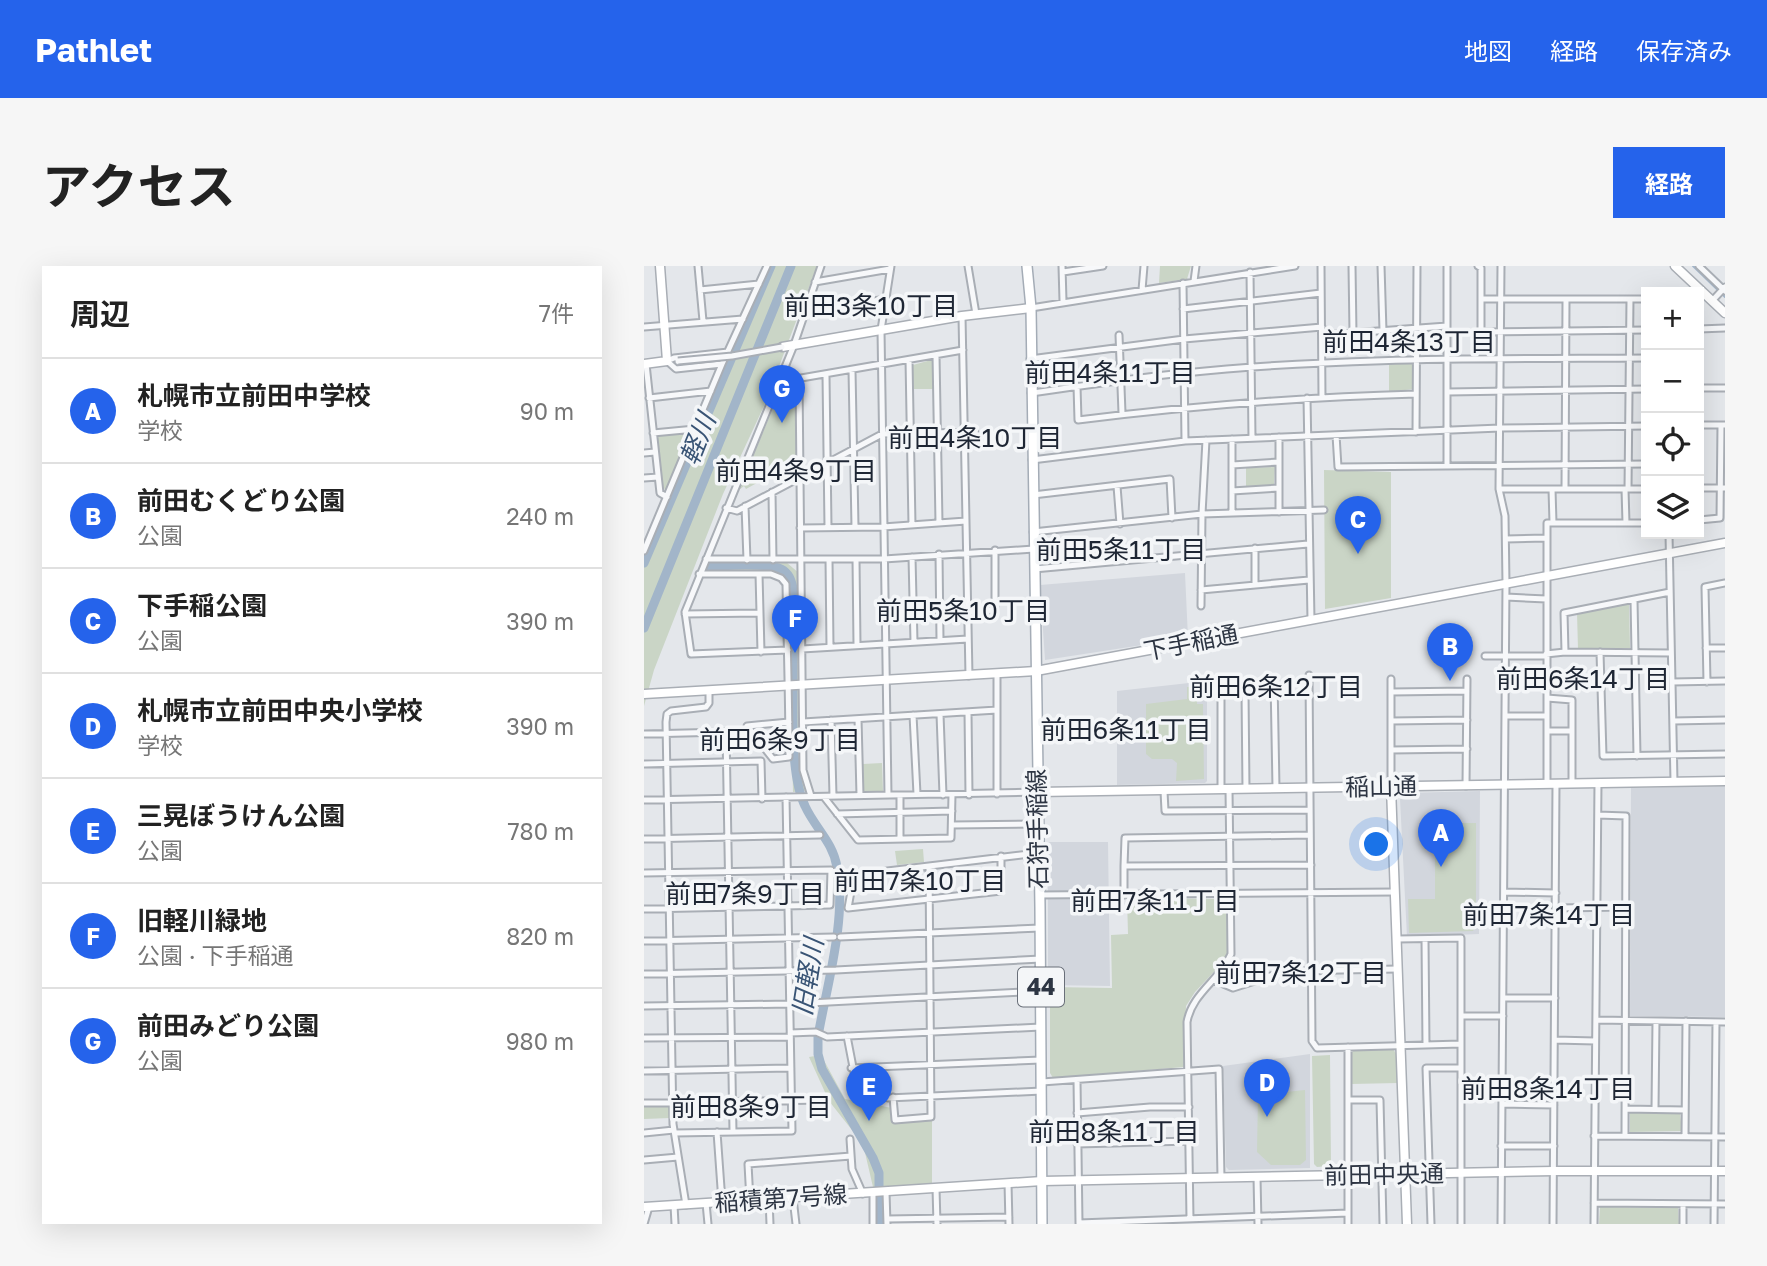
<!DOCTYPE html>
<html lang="ja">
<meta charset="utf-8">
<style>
body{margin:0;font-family:"Golos Text","Noto Sans JP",sans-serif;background:#f6f6f6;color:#222}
.controls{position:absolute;right:21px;top:21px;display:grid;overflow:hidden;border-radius:0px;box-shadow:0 7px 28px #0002}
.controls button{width:63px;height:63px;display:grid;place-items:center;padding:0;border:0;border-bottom:2px solid #e0e0e0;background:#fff;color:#222;font:35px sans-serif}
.you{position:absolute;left:733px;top:579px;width:24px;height:24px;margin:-18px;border:5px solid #fff;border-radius:50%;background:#1a73e8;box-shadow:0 0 0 10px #1a73e833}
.badge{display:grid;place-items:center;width:46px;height:46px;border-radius:50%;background:#2563eb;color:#fff;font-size:23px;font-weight:700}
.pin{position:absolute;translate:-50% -58px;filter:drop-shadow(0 2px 4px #0008)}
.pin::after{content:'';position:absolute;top:37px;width:24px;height:21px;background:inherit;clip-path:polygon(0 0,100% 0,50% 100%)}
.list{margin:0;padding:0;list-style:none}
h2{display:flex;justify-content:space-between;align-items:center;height:91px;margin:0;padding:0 28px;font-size:30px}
h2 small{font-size:23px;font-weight:400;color:#767676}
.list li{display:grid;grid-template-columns:46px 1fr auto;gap:21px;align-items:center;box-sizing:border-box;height:105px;padding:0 28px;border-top:2px solid #e0e0e0}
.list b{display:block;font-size:26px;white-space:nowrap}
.list p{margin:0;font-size:23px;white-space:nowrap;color:#767676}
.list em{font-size:23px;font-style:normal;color:#767676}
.icon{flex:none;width:38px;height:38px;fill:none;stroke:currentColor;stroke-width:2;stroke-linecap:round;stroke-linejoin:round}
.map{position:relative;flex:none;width:1081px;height:958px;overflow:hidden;border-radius:0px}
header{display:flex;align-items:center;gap:42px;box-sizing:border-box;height:98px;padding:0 35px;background:#2563eb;color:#fff}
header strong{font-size:33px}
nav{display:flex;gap:38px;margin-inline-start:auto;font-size:24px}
.intro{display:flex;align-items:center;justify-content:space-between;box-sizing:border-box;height:168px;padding:0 42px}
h1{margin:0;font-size:49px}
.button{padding:18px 32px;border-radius:0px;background:#2563eb;color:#fff;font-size:24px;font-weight:700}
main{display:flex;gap:42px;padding:0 42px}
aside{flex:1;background:#fff;border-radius:0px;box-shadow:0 7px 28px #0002}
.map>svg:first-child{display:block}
.built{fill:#d2d6dd}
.green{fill:#cad5c6}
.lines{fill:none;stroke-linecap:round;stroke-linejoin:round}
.stream{stroke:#a2b5c9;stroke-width:2}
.river{stroke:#a2b5c9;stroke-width:9}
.street-casing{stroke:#a9aeb5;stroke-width:9}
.secondary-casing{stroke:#a9aeb5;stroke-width:11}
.primary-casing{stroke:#a4acb6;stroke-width:12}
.street{stroke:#f7f8fa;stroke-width:5}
.secondary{stroke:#fff;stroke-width:8}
.primary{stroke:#fff;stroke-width:9}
.street-bridge-casing{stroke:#a9aeb5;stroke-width:9;stroke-linecap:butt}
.street-bridge{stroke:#f7f8fa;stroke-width:5}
.labels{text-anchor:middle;stroke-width:7;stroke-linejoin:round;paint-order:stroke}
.shield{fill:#f4f6f8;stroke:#696f79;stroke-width:2}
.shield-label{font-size:23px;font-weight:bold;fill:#2d3543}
.street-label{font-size:24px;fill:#2d3543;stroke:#f4f6f8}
.neighbourhood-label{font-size:26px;fill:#1e2634;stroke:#f4f6f8}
.water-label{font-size:26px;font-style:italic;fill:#395475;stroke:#f4f6f8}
</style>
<header>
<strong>Pathlet</strong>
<nav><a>地図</a><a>経路</a><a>保存済み</a></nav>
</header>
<div class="intro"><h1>アクセス</h1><a class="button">経路</a></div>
<main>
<aside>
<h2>周辺<small>7件</small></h2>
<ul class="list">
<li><span class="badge">A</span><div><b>札幌市立前田中学校</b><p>学校</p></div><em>90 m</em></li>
<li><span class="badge">B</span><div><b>前田むくどり公園</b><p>公園</p></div><em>240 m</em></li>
<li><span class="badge">C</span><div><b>下手稲公園</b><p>公園</p></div><em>390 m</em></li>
<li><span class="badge">D</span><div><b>札幌市立前田中央小学校</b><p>学校</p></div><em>390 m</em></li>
<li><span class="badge">E</span><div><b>三晃ぼうけん公園</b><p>公園</p></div><em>780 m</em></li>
<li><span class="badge">F</span><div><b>旧軽川緑地</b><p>公園 · 下手稲通</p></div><em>820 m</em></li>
<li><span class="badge">G</span><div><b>前田みどり公園</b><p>公園</p></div><em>980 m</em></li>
</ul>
</aside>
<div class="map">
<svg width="1081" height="958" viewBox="0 0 1081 958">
<rect width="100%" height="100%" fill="#e4e7eb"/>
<path class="built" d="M541 307 544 372 401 394 396 319Z
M563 415V515L561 517 473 519V425Z
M1081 520V751L986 750 987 522Z
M836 525 835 668 763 671 756 533 762 527Z
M404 576H464L466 720 404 719Z
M666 788V902L585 904 582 901 579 800Z"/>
<path class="green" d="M126 0H173L120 140 79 228 10 404 0 440V298Z
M516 0H547L543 13 515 17Z
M287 94 289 95V123H269V99Z
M768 97 769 123 745 126V98Z
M152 117V195L102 223 100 220 95 224 139 118Z
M44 165 46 167 22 225 19 221 13 169Z
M631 201 630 219 602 220V202Z
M680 204 747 206V332L681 343Z
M64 295 142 296 156 308 158 506 164 525 149 526 144 317 135 309 58 307Z
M985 338 986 382 934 383 933 347Z
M543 421H553V438H559L560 513 532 515 533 497 528 493H508L502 488V438L543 433Z
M238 497 239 525 237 527 220 526 219 498Z
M791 557H832V661L829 665 765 667 764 633H791Z
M279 583 280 596 253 599 251 585Z
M483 632 584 633 585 673 582 693 551 726 542 740 540 801 409 812 406 807V721L468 722 467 669 484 668Z
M749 783 753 789 754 817 707 818 708 786 710 784Z
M177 789 201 833 248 842 251 858 288 853V919L229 921 219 878 185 835 165 791Z
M686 789 687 900 673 901 670 898 668 790Z
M661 824 662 894 656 899H627L613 886 614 829Z
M27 839 26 852 0 853V840Z
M986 846 1036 847 1038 865 986 866Z
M956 941 1034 942 1035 958H955Z"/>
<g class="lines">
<path class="stream" d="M1049 0 1081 31"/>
<path class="river" d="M0 297 127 0
M64 302C77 299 125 297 137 303 145 307 147 314 149 322V415
M0 362 147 0
M149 424C149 457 147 511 161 540 171 562 189 576 193 601 203 652 183 719 174 770V788L178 803 229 892 235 907V958"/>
<defs>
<path id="street" d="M54 0 59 55
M324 0 332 48
M418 0 419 35
M677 0 678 131
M708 0 709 67
M737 0 739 65
M834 0 837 2V66L1002 64
M857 0 855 223 861 250 862 318 857 958
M1055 0 1081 25
M419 6 459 0
M606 6 608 172
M550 15 552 0
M171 16 246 3
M539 17 541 175
M56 24 115 18
M498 24 500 0
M837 33H1002
M1068 35 1081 21
M387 42 651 0
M539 43 677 27
M161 46 242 33
M318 50 325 410
M0 61 99 53
M1055 63 1081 62
M475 69 478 147
M678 69 803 60
M292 89 295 257
M386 93 540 73 678 61
M265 94 268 259
M2 98 16 227 23 231
M78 98 32 103 23 95 30 92 84 86
M208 104 211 261
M182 109 184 261
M155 114 159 504 167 530
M134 116 319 84
M433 120 434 154C547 140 659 131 772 128
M1055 122H1081
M804 126 1002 123
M387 127C438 120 489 112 540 107 694 91 848 93 1002 92
M5 132 67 125
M663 132 667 354
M1055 159H1081
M772 166 773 0
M9 167 51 163
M692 169 694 201 1002 198
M588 173V247
M0 187 11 186
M388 194 541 175 856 162 1002 160
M588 199 635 196
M803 200V0
M0 212 14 211
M473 220 476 258
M921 222 922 34
M1055 222H1081
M855 223H1002
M908 223 909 257
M981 223 982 257
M984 223 986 33
M588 225 635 222
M128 226 129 294
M389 229 526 213 528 252
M101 240 103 294
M82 242 93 245 238 168 331 166
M635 246V171
M1055 254 1076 252 1077 159
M156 262 239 261 322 255
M389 266 558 248 680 244
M1025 268 1030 516
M862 273 902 272
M611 282V319
M0 285 78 98 123 0
M295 288 296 374
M268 291 270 376
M62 293H240L390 283
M185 293 186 381
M212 293 213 379
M390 303 664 278
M55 308H127L137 312 142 318C143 376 145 433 145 491L129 493 103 460 145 456
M115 308 117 386
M557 324 665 314
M862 331 902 333
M990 334 993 490
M557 340 558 248 562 174
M324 346 351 344V284
M41 348 115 347
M1062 382H1081
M158 383 324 373
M144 384 47 388 41 346 150 79 177 0
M921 386 920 347 1026 326
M956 386 959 490 1081 488
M902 388 921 386 1027 387
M841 390H902
M353 409V528
M665 409 668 775 673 782 817 778
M630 414 632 522
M1028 416 1081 415
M1063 416 1061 321 1081 317
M747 426 823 425
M903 432 928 434V518
M324 446 325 529
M296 448 299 529
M269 449 273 528
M862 450H903
M214 453 216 529
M187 454 189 530
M747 455 823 454
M1029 455 1081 454
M159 456 353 444
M903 465H927
M0 468 82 466 89 866
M393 469 471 462
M747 484 823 483
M0 498 117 495 118 533
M903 518V257H1002
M822 520 823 413
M747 521V413
M577 523V427L601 425 602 523
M520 525 521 545 666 544
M244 529 237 64 247 0
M256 529V573
M180 531 214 574 307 572 308 529
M0 534 393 526
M193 548 308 545
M954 549 982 550 981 869
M308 559 394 558
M0 573 176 569
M357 590V625L204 642 210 609 394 587
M480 600 481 572 666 569
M0 607 187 604 186 639 0 643
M861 626 912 627
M395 629 751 626
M480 629V600L667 599
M912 642 982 641
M196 671 396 662
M753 673 817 672V958
M781 673 782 779
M0 675 190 671
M0 708 192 704 397 693
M570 714 589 722 642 705 754 703
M859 732H911
M0 740 146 738 397 725
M817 750H859
M952 754 1081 756
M146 767 172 766 183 771 397 761
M203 770 213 822 244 832 398 825
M0 772 146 771
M911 774 951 775
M704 781V958
M207 802 397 794
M0 805 147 802
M433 814 435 957 704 947
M398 816 575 803 577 912
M249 831 251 854 287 851 285 600
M704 834H736L739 958
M0 837 179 834
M858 838 910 839
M981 843 1041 844
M1011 843 1012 755
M433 847 506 841H545
M73 866 78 936
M0 867 30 864
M31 867 148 865 142 531
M950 870 1081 871
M1041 870 1042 755
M206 873 208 903 219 928
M433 878 546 875
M857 880H910
M0 894 34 891
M613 911 614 958
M364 917 365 958
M292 922 293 958
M242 926 243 958
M229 927V958
M149 932 152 958
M125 933 126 958
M106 935 104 898 207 890
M62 937 64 958
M950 937 1081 938
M30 939 31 958
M42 939 29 858 22 456 23 448 27 445 62 441 65 437V425
M243 953 365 951
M546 953 543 756C548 727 576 714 587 688L585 523
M0 958 5 941
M787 958 782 802H817
M909 958 912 518
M950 958 954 517
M1039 958V938
M1070 958 1072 756"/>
<path id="secondary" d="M1031 0 1081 47
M138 81 318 50 387 42
M0 98 23 95 16 0
M0 428 392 405 1081 277
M747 521 763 958
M393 526 1081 515
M0 941 398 915 910 905H1081"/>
<path id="primary" d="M383 0 387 42 396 641 398 958"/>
</defs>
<use href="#street" class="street-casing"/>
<use href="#secondary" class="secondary-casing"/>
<use href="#primary" class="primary-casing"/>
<use href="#street" class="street"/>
<use href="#secondary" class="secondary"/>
<use href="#primary" class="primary"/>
<defs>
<path id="street-bridge" d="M34 95 88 90 138 81"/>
</defs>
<use href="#street-bridge" class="street-bridge-casing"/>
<use href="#street-bridge" class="street-bridge"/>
</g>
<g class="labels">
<rect class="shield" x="374" y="701.5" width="46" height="39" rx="5"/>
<g class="shield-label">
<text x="397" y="729">44</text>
</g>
<g class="street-label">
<text transform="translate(547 377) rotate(-11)" y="8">下手稲通</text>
<text transform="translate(737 521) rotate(-1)" y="8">稲山通</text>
<text transform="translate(394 563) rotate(-91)" y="8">石狩手稲線</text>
<text transform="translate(740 909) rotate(-1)" y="8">前田中央通</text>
<text transform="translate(137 933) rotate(-4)" y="8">稲積第7号線</text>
</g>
<g class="neighbourhood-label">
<text x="227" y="49">前田3条10丁目</text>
<text x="765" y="85">前田4条13丁目</text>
<text x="466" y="116">前田4条11丁目</text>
<text x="331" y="181">前田4条10丁目</text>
<text x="152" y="214">前田4条9丁目</text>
<text x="477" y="293">前田5条11丁目</text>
<text x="319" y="354">前田5条10丁目</text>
<text x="939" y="422">前田6条14丁目</text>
<text x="632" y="430">前田6条12丁目</text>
<text x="482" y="473">前田6条11丁目</text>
<text x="136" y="483">前田6条9丁目</text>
<text x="276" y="624">前田7条10丁目</text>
<text x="101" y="637">前田7条9丁目</text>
<text x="511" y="644">前田7条11丁目</text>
<text x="905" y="658">前田7条14丁目</text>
<text x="657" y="716">前田7条12丁目</text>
<text x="904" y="832">前田8条14丁目</text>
<text x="107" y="850">前田8条9丁目</text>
<text x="470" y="875">前田8条11丁目</text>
</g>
<g class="water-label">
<text transform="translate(54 173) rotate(-68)" y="9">軽川</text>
<text transform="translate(164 711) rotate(-81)" y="9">旧軽川</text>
</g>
</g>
</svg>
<div class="controls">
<button>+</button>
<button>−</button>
<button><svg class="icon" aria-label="locate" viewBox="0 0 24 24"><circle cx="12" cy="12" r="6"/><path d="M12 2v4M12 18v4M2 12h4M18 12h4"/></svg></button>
<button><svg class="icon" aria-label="layers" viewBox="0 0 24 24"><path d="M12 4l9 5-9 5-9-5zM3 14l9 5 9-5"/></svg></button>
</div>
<div class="you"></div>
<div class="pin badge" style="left:797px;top:601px">A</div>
<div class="pin badge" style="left:806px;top:415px">B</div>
<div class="pin badge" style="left:714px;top:288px">C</div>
<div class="pin badge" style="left:623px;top:851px">D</div>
<div class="pin badge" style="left:225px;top:855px">E</div>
<div class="pin badge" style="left:151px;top:387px">F</div>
<div class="pin badge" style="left:138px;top:157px">G</div>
</div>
</main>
